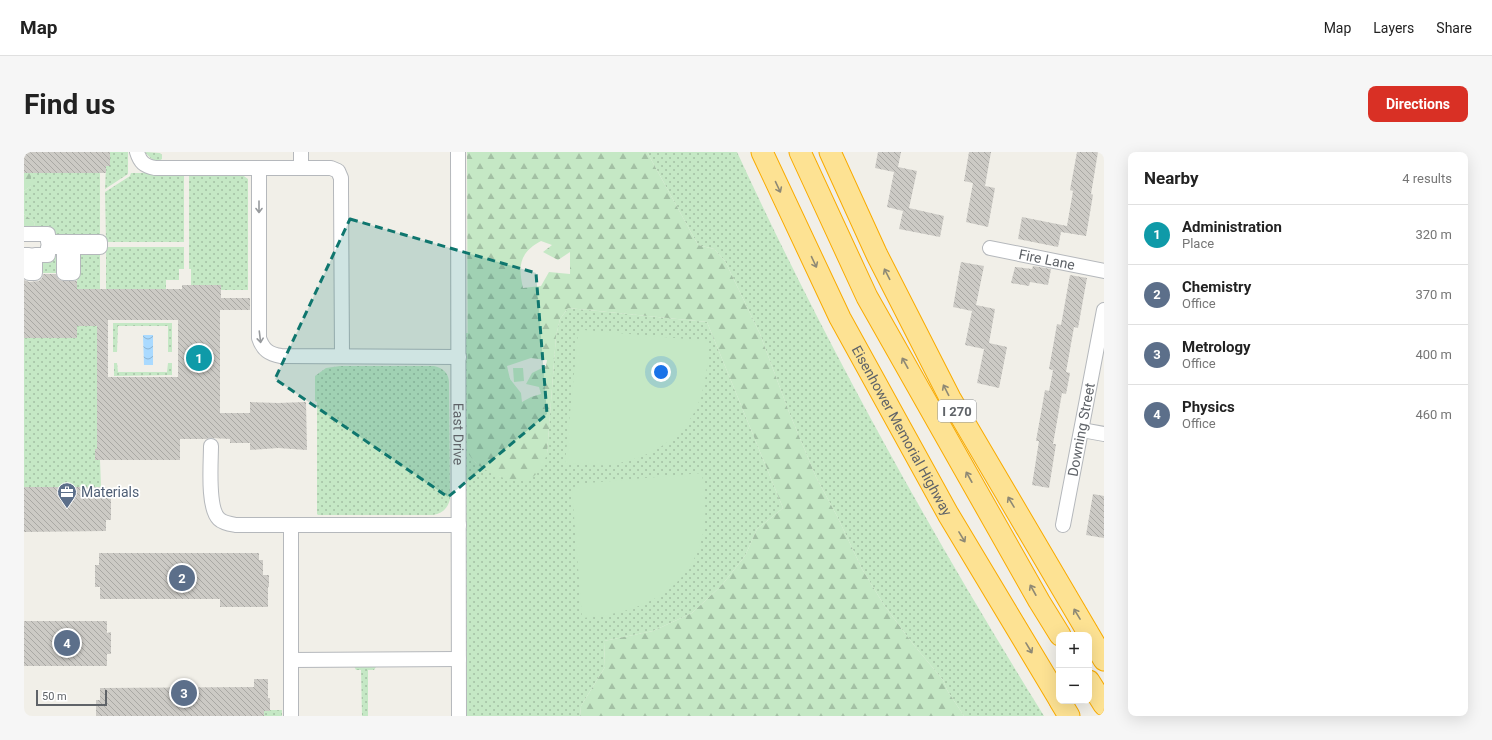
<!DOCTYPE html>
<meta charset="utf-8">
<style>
body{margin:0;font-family:Roboto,sans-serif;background:#f6f6f6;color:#222}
.controls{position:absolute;right:12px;bottom:12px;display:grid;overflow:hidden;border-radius:8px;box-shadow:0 4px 16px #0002}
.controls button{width:36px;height:36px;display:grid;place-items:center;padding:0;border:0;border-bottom:1px solid #e0e0e0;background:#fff;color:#222;font:20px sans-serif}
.scale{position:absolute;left:12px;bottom:10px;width:71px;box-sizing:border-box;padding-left:4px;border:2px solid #5f6368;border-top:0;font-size:11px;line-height:14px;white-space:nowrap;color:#5f6368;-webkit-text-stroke:3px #fff;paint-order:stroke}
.you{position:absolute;left:637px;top:220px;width:14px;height:14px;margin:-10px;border:3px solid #fff;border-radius:50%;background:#1a73e8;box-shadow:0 0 0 6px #1a73e833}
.badge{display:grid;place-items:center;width:26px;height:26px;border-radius:50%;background:#d93025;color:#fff;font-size:13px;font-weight:700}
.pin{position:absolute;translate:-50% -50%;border:2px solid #fff;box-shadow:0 1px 4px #0006}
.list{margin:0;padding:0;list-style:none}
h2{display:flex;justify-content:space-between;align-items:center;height:52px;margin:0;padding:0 16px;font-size:17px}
h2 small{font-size:13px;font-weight:400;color:#767676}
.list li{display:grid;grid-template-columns:26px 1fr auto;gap:12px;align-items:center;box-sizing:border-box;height:60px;padding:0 16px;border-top:1px solid #e0e0e0}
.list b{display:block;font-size:15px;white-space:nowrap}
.list p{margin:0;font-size:13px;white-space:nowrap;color:#767676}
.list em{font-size:13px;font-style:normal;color:#767676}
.map{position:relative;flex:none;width:1080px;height:564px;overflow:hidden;border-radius:8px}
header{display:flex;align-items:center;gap:24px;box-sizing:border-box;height:56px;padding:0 20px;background:#fff;border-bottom:1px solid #e0e0e0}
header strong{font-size:19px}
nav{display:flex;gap:22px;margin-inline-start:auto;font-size:14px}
.intro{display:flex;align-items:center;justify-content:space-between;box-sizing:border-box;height:96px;padding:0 24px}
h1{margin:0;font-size:28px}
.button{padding:10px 18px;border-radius:8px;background:#d93025;color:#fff;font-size:14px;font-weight:700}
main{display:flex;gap:24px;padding:0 24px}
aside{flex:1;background:#fff;border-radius:8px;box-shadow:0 4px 16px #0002}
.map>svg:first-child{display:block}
.grass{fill:url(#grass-dots)}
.forest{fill:url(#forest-firs);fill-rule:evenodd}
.park{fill:#c5e8c5}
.water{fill:url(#water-waves)}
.building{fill:url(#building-back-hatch);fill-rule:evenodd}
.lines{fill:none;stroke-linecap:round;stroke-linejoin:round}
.minor-casing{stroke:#b5b8bc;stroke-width:16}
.highway-casing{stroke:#f9ab00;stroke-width:23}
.minor{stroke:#fff;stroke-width:14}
.highway{stroke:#fde293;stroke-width:21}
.oneway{stroke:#8e8975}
.oneway2{stroke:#979a9d}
.marked{fill:#0f766e;fill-opacity:0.2;stroke:#0f766e;stroke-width:3;stroke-dasharray:8 5;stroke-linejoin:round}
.labels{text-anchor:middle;stroke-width:3.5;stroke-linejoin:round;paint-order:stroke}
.shield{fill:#fff;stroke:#8f9295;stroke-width:1}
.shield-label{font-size:13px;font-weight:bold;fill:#5f6368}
.street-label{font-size:14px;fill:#5f6368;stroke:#fff}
.service-label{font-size:14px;fill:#4e5e75;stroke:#fff;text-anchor:start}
</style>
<header>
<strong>Map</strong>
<nav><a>Map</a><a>Layers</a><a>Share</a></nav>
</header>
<div class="intro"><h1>Find us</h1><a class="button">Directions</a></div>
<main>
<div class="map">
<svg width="1080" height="564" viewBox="0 0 1080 564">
<defs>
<pattern id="grass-dots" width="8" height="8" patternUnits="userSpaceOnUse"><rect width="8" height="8" fill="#c5e8c5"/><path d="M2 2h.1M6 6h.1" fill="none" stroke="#a3c0a4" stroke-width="1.8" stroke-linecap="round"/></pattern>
<pattern id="forest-firs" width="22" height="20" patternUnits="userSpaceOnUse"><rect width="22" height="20" fill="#c5e8c5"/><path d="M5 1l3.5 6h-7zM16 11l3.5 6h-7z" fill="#a3c0a4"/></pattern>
<pattern id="water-waves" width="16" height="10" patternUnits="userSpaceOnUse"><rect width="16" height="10" fill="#aadaff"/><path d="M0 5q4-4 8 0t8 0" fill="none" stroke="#8eb4d2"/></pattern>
<pattern id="building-back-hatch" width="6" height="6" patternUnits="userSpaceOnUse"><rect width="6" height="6" fill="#cccac5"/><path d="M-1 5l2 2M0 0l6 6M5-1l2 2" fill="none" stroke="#a9a8a4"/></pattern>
</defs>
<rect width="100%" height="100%" fill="#f1efe8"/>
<path class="grass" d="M86 0H104V22L81 37 82 14H86Z
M121 0 136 1 138 3V7L135 9C129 9 125 5 121 0Z
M623 0H713C803 195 907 382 1020 564H940L923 538 919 528 889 492 860 453 838 417 813 364 792 325 765 260 736 182 701 109 690 97 674 93Z
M7 21H76V90L13 82 10 70 0 62V39L7 34Z
M107 21H160V90H82L81 40 106 24Z
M165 21 217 22 224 27V138H197L196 133H167V117H165Z
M40 95V121H11V103Z
M49 95H76V137H53V122Z
M82 95H160V117H155V128H142V137H82Z
M544 156 683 170 759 356 733 377 721 404 698 433 668 461 629 479 580 489 581 515 557 554 556 564H441L440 181H444V301L452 311 477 325 523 302 532 184 536 167Z
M89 171H148V200H144V174H94L93 200H89Z
M53 174H73V297H71V307L76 308 77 335H0V186H53Z
M90 211H93L94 220H143L144 211H148V223L90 224Z
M316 214H410C420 216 425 222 425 231L426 347C424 356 419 361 409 363H294L293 362V250L291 249V224L302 216Z
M330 514H351L352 515 350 518H344V564H338L337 518H332Z
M246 558H258V564H240V559Z"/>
<path class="forest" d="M443 0H623L674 93 690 97 701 109 736 182 765 260 792 325 813 364 838 417 860 453 889 492 919 528 923 538 940 564H556L557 554 581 515 580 489 629 479 668 461 698 433 721 404 733 377 759 356 683 170 544 156 536 167 532 184 523 302C520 310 516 319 510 324 496 336 464 322 452 311 449 308 446 304 444 301ZM517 89 528 93 519 100 534 108 546 100V122L525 120 517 134 499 136C494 114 495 101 517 89ZM507 206 523 208 522 214 508 221 502 232 515 235 517 242 507 245 498 250 497 241 486 227 483 214Z
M0 21H7V34L0 39Z
M0 62 10 70 13 82H0Z"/>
<path class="park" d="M560 178 685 189C684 212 682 234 673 255 657 290 620 308 584 313 570 314 555 312 541 311L554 182Z
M489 216H499L500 229 490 230Z
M678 321C680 339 683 358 680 376 670 439 615 462 558 466L548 338 553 332Z"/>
<path class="water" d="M119 183H129V213H120Z"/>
<path class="building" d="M0 0H86V14H82V21H0Z
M854 0H877L874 15 893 19 885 56 920 64 916 85 875 77 879 59 863 55 870 20 851 16Z
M945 0H967L961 34 971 36 964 75 942 70 949 31 940 29Z
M1053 0H1074L1067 42 1069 43 1062 84 1037 80 1034 95 994 87 998 65 1043 74 1049 39 1046 38Z
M937 110 960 114 952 153 971 157 965 191 983 195 975 236 953 231 960 197 941 193 948 159 929 155Z
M1009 114 1027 117 1024 133 1006 130 1005 134 987 131 991 115 1008 117Z
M19 122H32L35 128 40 129H53V137H158V133H197V146H226V158H196V261H226V250L254 251 282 250 283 298 254 296 226 298V291H206V287L187 286 182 287H156V308H71V297H73V174H53V186H0V128L5 130 15 129 18 126ZM84 168H154V225H84Z
M1046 123 1063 126 1054 176 1050 175 1042 220 1046 221 1042 242 1038 241 1029 292H1032L1025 336 1008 333 1015 289H1012L1021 238 1025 239 1029 218 1025 217 1033 172 1037 173Z
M0 335H82V346H87V368H82V379L0 380Z
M1069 342 1080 344V386L1062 383Z
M75 401H235V408H239V423H245V435H244V455H196V447H76V435H71V413H75Z
M0 469H83V481L87 480V502H83V514H0Z
M230 527H244V546H246V559H240V564H72V548H76V536L230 535Z"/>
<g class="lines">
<defs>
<g id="minor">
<path d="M113 0C116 10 120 14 131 16H307L314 19 317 26V37L318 204"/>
<path d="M277 0V16"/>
<path id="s1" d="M434 0 435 564"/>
<path d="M235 16V186C239 198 245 202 257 204L435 205"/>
<path d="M0 82H24V90H76V95H49V121H40V95H24V103H11V121H5V103H0"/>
<path id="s2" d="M966 96 1080 119"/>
<path d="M1058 278 1080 282"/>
<path d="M187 294C187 310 183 356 195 367 199 371 206 372 212 373H435"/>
<path d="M267 373V564"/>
<path id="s3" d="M1039 373 1080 158"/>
<path d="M267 508 435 507"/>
</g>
<g id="highway">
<path id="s4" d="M738 0 816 166 924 362 1035 547"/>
<path d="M776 0 843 145 1015 449 1036 483"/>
<path d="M806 0 853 103 926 246 1080 508"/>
<path d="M1065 529 1080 553"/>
<path d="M1036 549 1045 564"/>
</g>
</defs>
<use href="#minor" class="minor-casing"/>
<use href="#highway" class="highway-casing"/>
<use href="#minor" class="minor"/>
<use href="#highway" class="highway"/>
</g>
<defs><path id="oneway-shaft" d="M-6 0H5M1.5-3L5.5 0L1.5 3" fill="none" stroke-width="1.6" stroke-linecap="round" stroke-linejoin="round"/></defs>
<g class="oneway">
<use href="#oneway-shaft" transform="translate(754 35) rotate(65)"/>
<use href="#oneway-shaft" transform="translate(790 110) rotate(65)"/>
<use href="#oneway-shaft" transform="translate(863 122) rotate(-117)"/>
<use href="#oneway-shaft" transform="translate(881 211) rotate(-119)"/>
<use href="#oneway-shaft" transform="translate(922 238) rotate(-117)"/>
<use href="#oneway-shaft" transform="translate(945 325) rotate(-119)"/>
<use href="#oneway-shaft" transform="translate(987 350) rotate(-121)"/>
<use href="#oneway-shaft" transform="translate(938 385) rotate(59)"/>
<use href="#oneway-shaft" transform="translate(1009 438) rotate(-119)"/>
<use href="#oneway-shaft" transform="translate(1053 462) rotate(-121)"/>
<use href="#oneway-shaft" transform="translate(1005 496) rotate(59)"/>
</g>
<g class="oneway2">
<use href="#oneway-shaft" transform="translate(235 55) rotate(90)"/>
<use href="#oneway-shaft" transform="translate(236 185) rotate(83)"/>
</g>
<path class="marked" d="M326 67 512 121 523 262 424 345 251 227Z"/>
<defs>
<symbol id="office-pin" viewBox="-11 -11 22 30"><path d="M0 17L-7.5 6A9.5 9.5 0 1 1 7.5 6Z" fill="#5c6f8a" stroke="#fff"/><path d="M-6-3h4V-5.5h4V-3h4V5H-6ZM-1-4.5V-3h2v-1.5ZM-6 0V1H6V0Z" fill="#fff"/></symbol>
</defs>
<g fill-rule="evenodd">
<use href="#office-pin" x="32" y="329" width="22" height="30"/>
</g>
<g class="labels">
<rect class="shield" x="914" y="248" width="38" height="22" rx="3"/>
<g class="shield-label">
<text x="933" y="264">I 270</text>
</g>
<g class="street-label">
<text dy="5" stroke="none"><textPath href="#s2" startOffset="58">Fire Lane</textPath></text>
<text dy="5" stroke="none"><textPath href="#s4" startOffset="312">Eisenhower Memorial Highway</textPath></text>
<text dy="5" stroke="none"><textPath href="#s3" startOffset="97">Downing Street</textPath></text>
<text dy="5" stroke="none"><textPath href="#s1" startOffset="282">East Drive</textPath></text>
</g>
<g class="service-label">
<text x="57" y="345">Materials</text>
</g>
</g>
</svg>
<div class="controls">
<button>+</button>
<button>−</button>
</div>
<div class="scale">50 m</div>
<div class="you"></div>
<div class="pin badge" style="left:175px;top:206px;background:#0f9aa8">1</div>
<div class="pin badge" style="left:158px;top:426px;background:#5c6f8a">2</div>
<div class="pin badge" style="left:160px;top:541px;background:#5c6f8a">3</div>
<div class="pin badge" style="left:43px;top:491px;background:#5c6f8a">4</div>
</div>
<aside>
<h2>Nearby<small>4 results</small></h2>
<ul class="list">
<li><span class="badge" style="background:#0f9aa8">1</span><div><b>Administration</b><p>Place</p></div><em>320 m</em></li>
<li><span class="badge" style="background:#5c6f8a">2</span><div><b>Chemistry</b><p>Office</p></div><em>370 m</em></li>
<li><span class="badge" style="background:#5c6f8a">3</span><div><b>Metrology</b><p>Office</p></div><em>400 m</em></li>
<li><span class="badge" style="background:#5c6f8a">4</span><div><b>Physics</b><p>Office</p></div><em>460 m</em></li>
</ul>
</aside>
</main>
